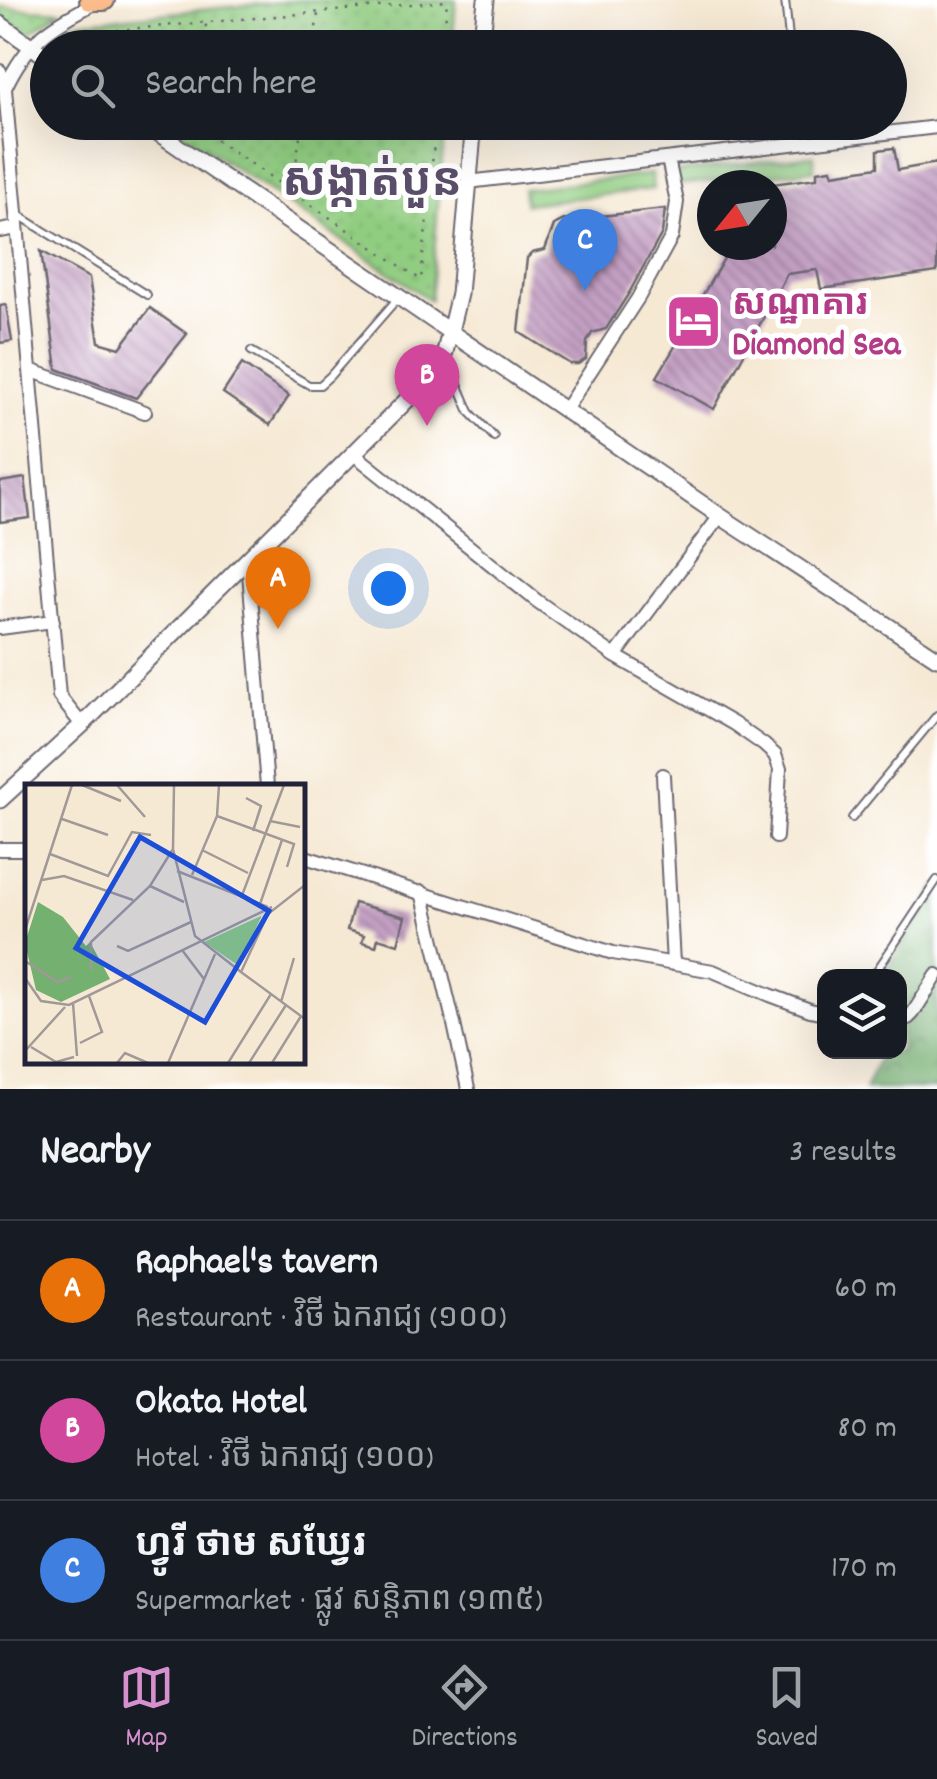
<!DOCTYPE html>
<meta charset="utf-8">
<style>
body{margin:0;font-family:Dekko,"Noto Sans Khmer",sans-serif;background:#242831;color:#f1f3f6}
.controls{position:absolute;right:30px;bottom:30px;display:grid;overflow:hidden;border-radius:20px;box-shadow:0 10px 40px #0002}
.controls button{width:90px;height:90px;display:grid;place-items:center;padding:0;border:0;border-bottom:2px solid #363941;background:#171b24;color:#f1f3f6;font:50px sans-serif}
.compass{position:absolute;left:697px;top:170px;width:90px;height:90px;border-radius:50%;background:#171b24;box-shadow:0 10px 40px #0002;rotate:240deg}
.you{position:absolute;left:388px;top:588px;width:35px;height:35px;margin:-25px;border:8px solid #fff;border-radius:50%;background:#1a73e8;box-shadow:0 0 0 15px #1a73e833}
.badge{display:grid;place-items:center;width:65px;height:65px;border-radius:50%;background:#d690ce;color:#fff;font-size:32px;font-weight:700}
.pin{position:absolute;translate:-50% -82px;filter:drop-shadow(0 2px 5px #0008)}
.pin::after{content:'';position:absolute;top:52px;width:35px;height:30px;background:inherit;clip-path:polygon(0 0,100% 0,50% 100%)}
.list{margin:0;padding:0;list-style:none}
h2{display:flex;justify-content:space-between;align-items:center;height:130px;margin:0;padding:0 40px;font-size:42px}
h2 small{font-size:32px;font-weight:400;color:#9ea1a6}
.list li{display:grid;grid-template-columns:65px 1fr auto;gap:30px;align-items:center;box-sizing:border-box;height:140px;padding:0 40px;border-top:2px solid #363941}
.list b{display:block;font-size:38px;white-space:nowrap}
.list p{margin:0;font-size:32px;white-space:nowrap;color:#9ea1a6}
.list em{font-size:32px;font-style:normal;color:#9ea1a6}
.icon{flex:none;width:55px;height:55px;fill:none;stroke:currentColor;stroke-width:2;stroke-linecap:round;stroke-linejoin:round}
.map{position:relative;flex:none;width:937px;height:1089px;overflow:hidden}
.search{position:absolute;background:#171b24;box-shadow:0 10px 40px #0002;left:30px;right:30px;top:30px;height:110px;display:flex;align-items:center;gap:25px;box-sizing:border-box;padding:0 35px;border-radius:55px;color:#9ea1a6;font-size:38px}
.sheet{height:550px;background:#171b24}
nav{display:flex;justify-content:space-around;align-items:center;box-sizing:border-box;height:140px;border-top:2px solid #363941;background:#171b24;font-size:28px;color:#9ea1a6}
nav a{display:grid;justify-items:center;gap:5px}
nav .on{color:#d690ce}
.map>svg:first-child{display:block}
.green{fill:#91cd81;stroke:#5a785e;stroke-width:2.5}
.forest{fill:url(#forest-crowns);stroke:#4b6955;stroke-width:2.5}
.park{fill:url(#park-dots);stroke:#5a785e;stroke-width:2.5}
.building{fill:url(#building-back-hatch)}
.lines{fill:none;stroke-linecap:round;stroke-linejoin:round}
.service-casing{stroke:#6c6871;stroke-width:10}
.minor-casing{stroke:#6c6871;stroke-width:16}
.tertiary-casing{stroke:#6c6871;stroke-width:19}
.primary-casing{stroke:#6c6871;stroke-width:24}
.path{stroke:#6c6871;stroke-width:2.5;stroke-dasharray:2.5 8;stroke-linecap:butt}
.service{stroke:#fff;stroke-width:6}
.minor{stroke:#fff;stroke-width:12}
.tertiary{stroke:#fff;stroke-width:15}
.primary{stroke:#f9bc8a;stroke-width:20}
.labels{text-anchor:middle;stroke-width:10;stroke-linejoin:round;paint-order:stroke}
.hotel-label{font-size:35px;font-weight:bold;fill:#b23c85;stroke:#fff;text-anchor:start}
.district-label{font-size:45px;font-weight:bold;fill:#5b4e6b;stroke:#fff}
.inset-road{fill:none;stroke:#a19997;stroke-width:2.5}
.view{fill:#1d4ed8;fill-opacity:0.15;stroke:#1d4ed8;stroke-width:5}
.inset-edge{fill:none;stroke:#22223b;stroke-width:5}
</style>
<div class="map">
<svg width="937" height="1089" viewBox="0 0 937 1089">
<defs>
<pattern id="forest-crowns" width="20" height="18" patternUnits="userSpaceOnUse" patternTransform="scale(2.5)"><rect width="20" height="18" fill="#74b06f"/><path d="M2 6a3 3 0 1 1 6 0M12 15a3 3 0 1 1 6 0" fill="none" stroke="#5f8f5c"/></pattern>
<pattern id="park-dots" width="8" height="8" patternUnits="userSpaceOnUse" patternTransform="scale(2.5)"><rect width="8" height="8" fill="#91cd81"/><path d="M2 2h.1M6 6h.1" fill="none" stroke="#7db070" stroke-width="1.8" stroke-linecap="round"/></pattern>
<pattern id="building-back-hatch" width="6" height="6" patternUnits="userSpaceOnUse" patternTransform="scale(2.5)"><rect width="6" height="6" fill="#c4a0c4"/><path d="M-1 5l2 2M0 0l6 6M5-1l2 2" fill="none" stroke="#9f82a0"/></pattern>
</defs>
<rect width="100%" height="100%" fill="#fff"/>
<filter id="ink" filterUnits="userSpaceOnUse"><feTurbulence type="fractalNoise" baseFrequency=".01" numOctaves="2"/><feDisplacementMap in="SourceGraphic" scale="20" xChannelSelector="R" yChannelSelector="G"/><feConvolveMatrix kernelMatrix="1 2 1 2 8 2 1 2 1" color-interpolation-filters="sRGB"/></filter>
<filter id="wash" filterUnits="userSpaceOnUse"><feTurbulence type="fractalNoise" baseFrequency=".0048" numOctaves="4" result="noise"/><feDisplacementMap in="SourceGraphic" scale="40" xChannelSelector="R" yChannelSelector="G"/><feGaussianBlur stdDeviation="2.25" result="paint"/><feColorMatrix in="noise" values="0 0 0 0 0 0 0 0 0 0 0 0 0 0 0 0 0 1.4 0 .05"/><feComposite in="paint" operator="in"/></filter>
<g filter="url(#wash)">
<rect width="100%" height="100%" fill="#f6e9d4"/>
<path class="green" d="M814 155V170L677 185 675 172Z
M651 174 653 189 525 204 523 189Z"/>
<path class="forest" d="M937 886V1089H865L881 1052H900V976H881L911 931Z"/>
<path class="park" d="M300 0H456L452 47 59 48 57 35 68 23Z
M0 7 61 11 28 34 0 15Z
M168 123H445L430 300Z"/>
<g id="blocks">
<path class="building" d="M894 148 898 170 937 163V272L821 289 817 270 787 274 714 409 657 377 683 333 672 326 684 306 694 310 726 255 723 245H772V184L817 178V171L831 169 833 174 878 167V150Z
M665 209 662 233 629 293 606 329 592 333 587 342 586 359 578 364H570L519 332 527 258 532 253 545 250 554 225 564 220Z
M41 251 89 278 99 342 120 348 150 308 187 334 136 398 57 369Z
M6 305 12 341 0 343V306Z
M242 364 289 396 270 425 223 393Z
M25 478 30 518 0 522V482Z
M354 903 405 917 398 944 378 938 376 946 362 942 364 935 347 930Z"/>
</g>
</g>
<g filter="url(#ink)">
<use href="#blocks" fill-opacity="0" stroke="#6c6871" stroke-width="2.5"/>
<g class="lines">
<defs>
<path id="service" d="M785 0 790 48
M798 122 800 142
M17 214 147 295
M251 351 309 385H320L330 376 398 298
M445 353 470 412 494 437
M852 818 937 715
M873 976 937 880"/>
<path id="minor" d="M0 71 5 89 59 696 82 725
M5 88C27 40 52 25 97 2
M468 182 937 127
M0 231 17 228
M30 370 145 412
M565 410 638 298 672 236 677 202 668 159
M354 454 537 601 615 656 734 724 764 745 775 755 780 769 776 837
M248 561 267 786
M0 628 53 621
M615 656 720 516
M663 775 673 964
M0 849H28
M302 856 613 953 713 971 770 995 810 1010 824 1013
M422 892 454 1024 468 1089
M900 1019 908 1018 913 1013 937 975"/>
<path id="tertiary" d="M0 24 48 58
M481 48 486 0
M142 122 720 516 937 658
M0 800 82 725 430 377 445 352 459 294 474 122"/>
<path id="primary" d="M90 0H104"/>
</defs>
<use href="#service" class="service-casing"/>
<use href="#minor" class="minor-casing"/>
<use href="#tertiary" class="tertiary-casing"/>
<use href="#primary" class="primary-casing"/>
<path class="path" d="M71 41 104 48
M78 48 69 40 73 34 447 1 443 48
M204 48 206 24
M313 48 318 14
M190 122 421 280 436 122
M292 191 302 122"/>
<use href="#service" class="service"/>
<use href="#minor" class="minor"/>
<use href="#tertiary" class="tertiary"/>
<use href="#primary" class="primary"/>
</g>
</g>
<defs>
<symbol id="hotel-square" viewBox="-11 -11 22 22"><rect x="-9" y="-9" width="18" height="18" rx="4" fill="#d1479c" stroke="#fff"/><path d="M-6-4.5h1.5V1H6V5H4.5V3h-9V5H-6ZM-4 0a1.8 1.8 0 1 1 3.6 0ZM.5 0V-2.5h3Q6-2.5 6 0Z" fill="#fff"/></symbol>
</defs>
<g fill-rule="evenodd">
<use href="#hotel-square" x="662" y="290" width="63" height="63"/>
</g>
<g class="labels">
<g class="hotel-label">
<text x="732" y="314">សណ្ឋាគារ<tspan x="732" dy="40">Diamond Sea</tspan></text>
</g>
<g class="district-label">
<text x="372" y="195">សង្កាត់បួន</text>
</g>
</g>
<g transform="translate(25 784)">
<rect width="280" height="280" fill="#f6e9d4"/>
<path d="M13 118 38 133 61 162 65 158 85 195 36 218 11 206 0 159Z" fill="#74b06f"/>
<path d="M236 133 214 182 179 158 236 132Z" fill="#91cd81"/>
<path class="inset-road" d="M57 1 96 17M92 1 120 33M149 1 148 65 170 152 216 188M221 14 236 22 228 47M192 32 269 60 262 83M37 35 83 51M245 37 275 43M177 66 223 89M25 70 83 92 107 48 126 51M152 87 243 123M167 91 192 32 194 1M17 96 39 92 108 116M280 101 243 130 216 188 280 235M125 102 159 118M216 114 259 1M234 123 257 56M0 146 47 1M92 162 103 167 166 138M157 166 179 195M0 177 33 198 46 193M66 186V158L125 102 148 65M0 194 16 217 44 221 247 123M256 218 269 174M48 219 52 272M55 259 77 248 64 212M6 263 31 278 49 273M0 267 40 223M92 279 100 269 123 279M143 279 190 170M203 279 246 210M224 279 261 221M247 279 276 232"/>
<path class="view" d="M115 53 244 127 180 238 51 164Z"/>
<rect width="280" height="280" class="inset-edge"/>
</g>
</svg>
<div class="controls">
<button><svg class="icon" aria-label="layers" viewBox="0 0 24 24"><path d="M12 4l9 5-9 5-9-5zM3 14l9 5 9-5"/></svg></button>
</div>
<svg class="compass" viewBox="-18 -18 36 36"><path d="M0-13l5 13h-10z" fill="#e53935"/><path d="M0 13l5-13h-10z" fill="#9ea1a6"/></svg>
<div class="you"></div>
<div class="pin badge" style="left:278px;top:629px;background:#e8710a">A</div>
<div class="pin badge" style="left:427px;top:426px;background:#d1479c">B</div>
<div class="pin badge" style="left:585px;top:291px;background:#3f7fe0">C</div>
<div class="search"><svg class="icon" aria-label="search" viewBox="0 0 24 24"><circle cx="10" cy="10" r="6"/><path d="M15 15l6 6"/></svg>Search here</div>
</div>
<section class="sheet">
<h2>Nearby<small>3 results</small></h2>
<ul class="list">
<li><span class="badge" style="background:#e8710a">A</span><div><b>Raphael's tavern</b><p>Restaurant · វិថី ឯករាជ្យ (១០០)</p></div><em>60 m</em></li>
<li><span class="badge" style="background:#d1479c">B</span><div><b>Okata Hotel</b><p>Hotel · វិថី ឯករាជ្យ (១០០)</p></div><em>80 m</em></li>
<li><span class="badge" style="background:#3f7fe0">C</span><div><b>ហ្វូរី ថាម សឃ្វែរ</b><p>Supermarket · ផ្លូវ សន្តិភាព (១៣៥)</p></div><em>170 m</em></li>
</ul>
</section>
<nav>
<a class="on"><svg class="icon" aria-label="map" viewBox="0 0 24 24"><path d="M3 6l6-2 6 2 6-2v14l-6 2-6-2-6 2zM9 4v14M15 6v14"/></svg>Map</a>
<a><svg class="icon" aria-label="directions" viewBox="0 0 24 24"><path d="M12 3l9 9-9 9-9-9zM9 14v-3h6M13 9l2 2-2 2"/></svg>Directions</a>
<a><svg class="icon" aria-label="saved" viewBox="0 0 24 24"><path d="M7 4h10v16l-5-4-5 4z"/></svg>Saved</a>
</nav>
